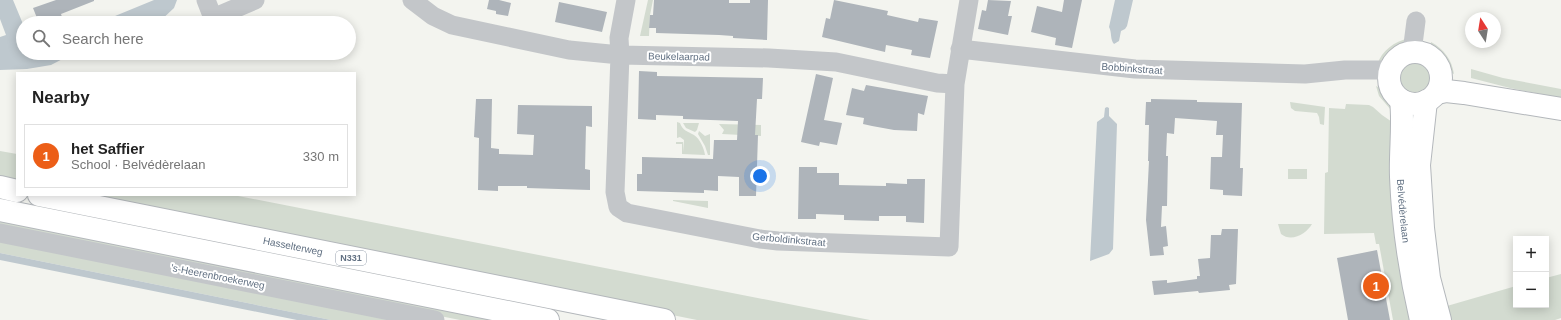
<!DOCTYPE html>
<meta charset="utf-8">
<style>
body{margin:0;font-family:Arial,sans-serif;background:#f2f2f2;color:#222}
.controls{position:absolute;right:12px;bottom:12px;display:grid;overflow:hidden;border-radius:0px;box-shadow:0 2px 10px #0003}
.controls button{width:36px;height:36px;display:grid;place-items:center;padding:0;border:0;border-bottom:1px solid #e0e0e0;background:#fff;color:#222;font:20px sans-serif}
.compass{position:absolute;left:1465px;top:12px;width:36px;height:36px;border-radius:50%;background:#fff;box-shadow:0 2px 10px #0003;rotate:348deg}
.you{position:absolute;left:760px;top:176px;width:14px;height:14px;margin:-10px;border:3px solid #fff;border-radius:50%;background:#1a73e8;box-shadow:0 0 0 6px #1a73e833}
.badge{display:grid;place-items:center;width:26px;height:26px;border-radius:50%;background:#ec5e17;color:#fff;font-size:13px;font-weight:700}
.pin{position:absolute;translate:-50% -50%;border:2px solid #fff;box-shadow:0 1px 4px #0006}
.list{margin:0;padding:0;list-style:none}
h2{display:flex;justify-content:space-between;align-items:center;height:52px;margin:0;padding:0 16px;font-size:17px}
h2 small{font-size:13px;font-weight:400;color:#767676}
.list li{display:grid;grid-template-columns:26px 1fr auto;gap:12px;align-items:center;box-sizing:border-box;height:64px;margin:0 8px 8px;padding:0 8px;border:1px solid #e0e0e0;border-radius:0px}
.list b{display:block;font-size:15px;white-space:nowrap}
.list p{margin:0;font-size:13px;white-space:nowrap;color:#767676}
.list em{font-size:13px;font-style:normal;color:#767676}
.icon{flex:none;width:22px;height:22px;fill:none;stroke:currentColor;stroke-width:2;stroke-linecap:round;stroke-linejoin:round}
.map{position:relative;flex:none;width:1561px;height:320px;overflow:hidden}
.search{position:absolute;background:#fff;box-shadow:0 2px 10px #0003;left:16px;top:16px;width:340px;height:44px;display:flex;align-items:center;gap:10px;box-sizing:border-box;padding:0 14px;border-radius:22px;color:#767676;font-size:15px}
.panel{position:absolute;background:#fff;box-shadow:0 2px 10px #0003;left:16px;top:72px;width:340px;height:124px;border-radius:0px}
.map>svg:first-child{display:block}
.green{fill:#d3dbd0}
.water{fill:#bec8ce}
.building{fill:#aeb4ba}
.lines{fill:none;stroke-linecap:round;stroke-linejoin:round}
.major-casing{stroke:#b3b7bb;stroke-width:24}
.minor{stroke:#c3c6c9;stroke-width:19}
.major{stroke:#fff;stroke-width:22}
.labels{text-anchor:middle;stroke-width:4;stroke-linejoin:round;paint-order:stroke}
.shield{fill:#fff;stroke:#909ba8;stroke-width:1}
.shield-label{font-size:9px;font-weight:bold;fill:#617082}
.street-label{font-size:10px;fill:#617082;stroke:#fff}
</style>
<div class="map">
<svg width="1561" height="320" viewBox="0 0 1561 320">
<rect width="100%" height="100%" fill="#f3f4ef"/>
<path class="green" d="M648 0H653L650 15 649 36H640Z
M1409 38C1402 51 1391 61 1377 65 1382 50 1394 42 1409 38Z
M1431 42C1444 49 1452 60 1454 74 1443 69 1430 53 1431 42Z
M1397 78a17 17 0 1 1 34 0a17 17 0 1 1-34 0Z
M1471 69 1503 78 1561 89V98L1510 88 1471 78Z
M1376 86 1385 91 1393 99 1391 110 1379 96Z
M1290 102 1325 107 1324 125 1320 124 1319 117 1317 113 1295 111 1291 108Z
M1346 104 1369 105 1373 107 1382 115 1395 124 1411 320H1393L1379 244H1376L1374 233 1324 234 1325 173 1328 172 1329 108 1345 109Z
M677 122 680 123C683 131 687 131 694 135 700 139 704 148 705 155L682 154V144H676V142H683V152L684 140 680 137 677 138Z
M683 123H699L697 130 695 132 686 128Z
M719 124 761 125V136L722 134 724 130Z
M699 131 705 136 710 134V155H708L705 146 698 134Z
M0 151 17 154V183L0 180Z
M1288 169H1307V179H1288Z
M75 195H233L870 320H697Z
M673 200 708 201V208L673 201Z
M0 216 517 320H460L0 228Z
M1278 224H1312C1307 233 1292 243 1281 234Z
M0 238 410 320H331L0 253Z
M1561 274V318L1555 320H1443L1440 308 1516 286V305H1546V278Z"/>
<path class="water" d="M0 0H13L23 24V53H74L51 65 27 69 0 70V37L6 35 0 19Z
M154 0H177L174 8 158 23H98Z
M1115 0H1133L1127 26 1125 29 1121 31 1119 41 1114 44C1110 40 1112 32 1109 27Z
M1107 107 1109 108V116L1117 124 1113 249 1109 254 1090 261 1097 122 1104 117 1105 108Z
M0 253 331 320H297L0 260Z"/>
<path class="building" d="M56 0H94V1L61 14 63 20 56 23H39L33 8Z
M489 0H499L511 3 508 16 496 14V11L487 9Z
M654 0H729V3H750V0H768L767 40 733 38V36L719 35 656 33V28H649L650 15H653Z
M834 0 888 11 887 15 918 22 919 18 938 21 930 58 911 55 912 50 886 45 885 52 822 37 826 18 830 19Z
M988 0 1011 1 1008 16H1012L1008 35 978 29 982 10 986 11Z
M1064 0H1082L1072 48 1055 45 1056 38 1031 32 1037 6 1062 12Z
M559 2 607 12 602 32 555 22Z
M639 71 657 72V76L763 78 762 99H757L755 135H758L756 196H739V177L718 176V191L704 190V193L637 191V174H642V157L713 159 714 140H737L738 121 683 119V116L656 115V120L638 119Z
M816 74 833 78 824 120 842 123 837 145 820 142 819 146 801 142Z
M866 85 928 96 924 115 918 113 917 131 894 130 872 126 863 124 864 118 846 115 852 88 864 91Z
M476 99H492L491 148 499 149V154L533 155 534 135 517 134 518 105 592 106V127L586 126 585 169 590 170V190L527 188V186H498V191L478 190 479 138 474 137Z
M1151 99 1197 100V102L1242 103 1240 168H1243L1242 196 1223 195V190L1210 189 1211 157H1222L1223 135H1216L1217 121 1175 118 1174 134 1167 133 1166 156H1168L1167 206H1162L1161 227 1166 226 1168 246 1163 247 1164 255 1150 256 1146 220 1149 161H1148L1149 125H1145L1146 102H1151Z
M799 167H817V173H839V185L886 186V183L907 184V179H925L924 223 906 222V216H879V221L844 220V215L816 214V219H798Z
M1222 229H1238L1236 284 1229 285 1230 290 1199 293 1198 291 1154 295 1152 281 1167 280V283L1197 279V276H1200L1198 259 1210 258 1211 235H1221Z
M1377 250 1390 320H1348L1337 258Z"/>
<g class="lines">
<defs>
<g id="major">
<circle cx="1415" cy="78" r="26"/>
<path d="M1437 93 1446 91 1464 93 1561 109"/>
<path id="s1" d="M1401 100C1404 125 1400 151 1401 177 1403 225 1410 273 1421 320"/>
<path d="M1426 101 1419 165 1423 228 1429 278 1440 320"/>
<path d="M0 187 17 191"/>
<path id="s2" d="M39 195 664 320"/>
<path d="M0 210 548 320"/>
</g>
</defs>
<use href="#major" class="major-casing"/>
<path class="minor" d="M206 0 213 18 255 0
M412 0 433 16 452 25 569 50 620 55 769 58 836 62 937 83 955 84
M626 0 619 38 620 55 615 192 618 207 627 213 760 239 778 241 949 247 955 84 969 0
M960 49 1135 69 1305 74 1345 70H1390
M1412 52 1416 21
M0 233 435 320"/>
<use href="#major" class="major"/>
</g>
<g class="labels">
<rect class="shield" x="336" y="251" width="30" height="14" rx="3"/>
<g class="shield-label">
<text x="351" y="261">N331</text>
</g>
<g class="street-label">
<text transform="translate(679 56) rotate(1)" y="4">Beukelaarpad</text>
<text transform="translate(1132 68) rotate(4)" y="4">Bobbinkstraat</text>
<text dy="4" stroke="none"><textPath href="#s1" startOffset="111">Belvédèrelaan</textPath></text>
<text transform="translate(789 239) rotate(5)" y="4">Gerboldinkstraat</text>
<text dy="4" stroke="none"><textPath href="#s2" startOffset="259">Hasselterweg</textPath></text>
<text transform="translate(218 276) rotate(11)" y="4">'s-Heerenbroekerweg</text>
</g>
</g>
</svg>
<div class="controls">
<button>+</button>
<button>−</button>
</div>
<svg class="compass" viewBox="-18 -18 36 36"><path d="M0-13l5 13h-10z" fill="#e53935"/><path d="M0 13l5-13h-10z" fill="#767676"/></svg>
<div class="you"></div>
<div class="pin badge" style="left:1376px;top:286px">1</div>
<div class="search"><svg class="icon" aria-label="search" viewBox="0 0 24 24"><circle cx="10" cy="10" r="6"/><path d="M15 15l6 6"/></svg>Search here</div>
<section class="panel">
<h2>Nearby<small></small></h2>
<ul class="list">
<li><span class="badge">1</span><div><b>het Saffier</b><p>School · Belvédèrelaan</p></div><em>330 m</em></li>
</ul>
</section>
</div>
